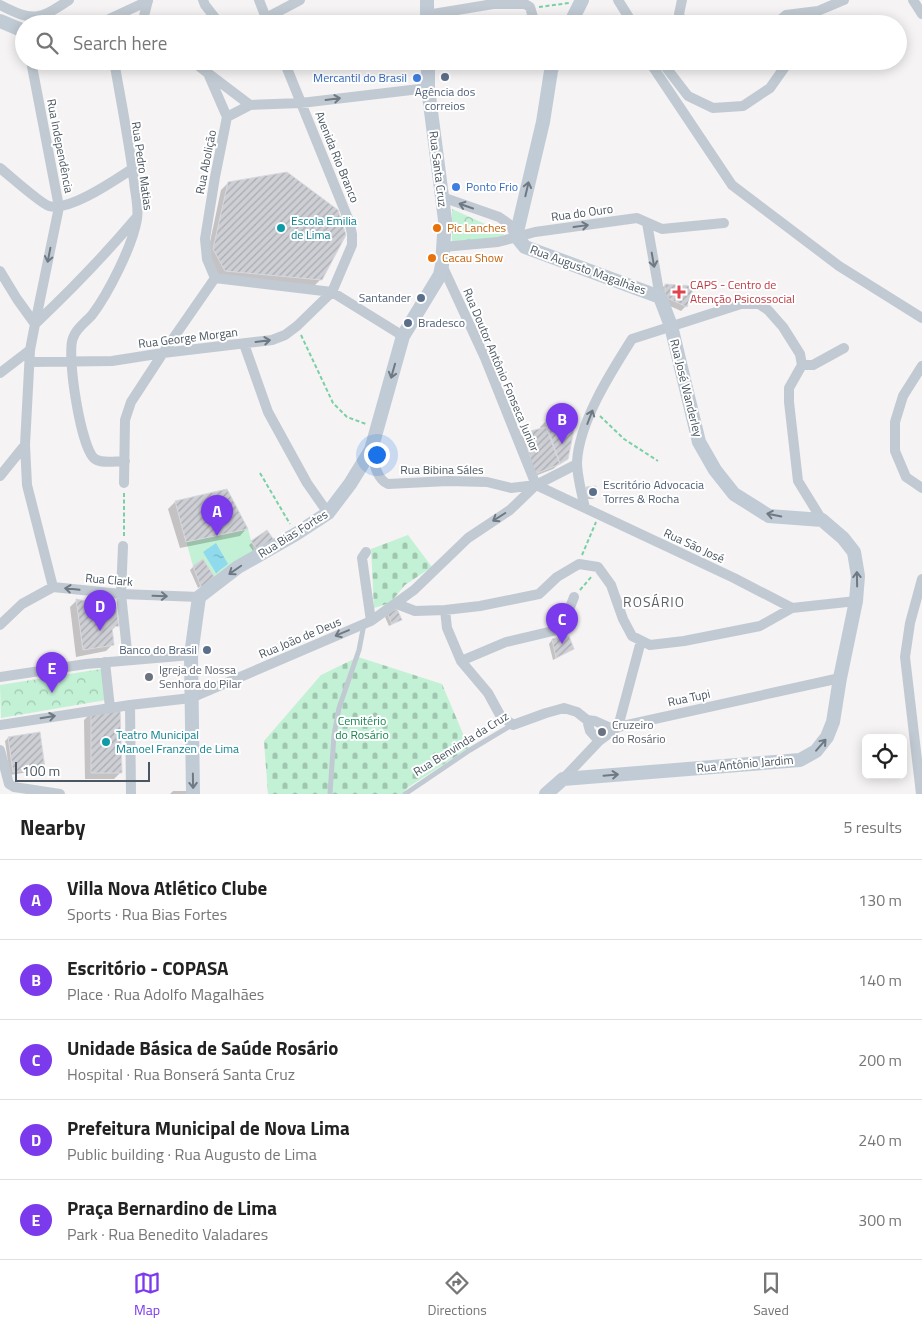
<!DOCTYPE html>
<meta charset="utf-8">
<style>
body{margin:0;font-family:"Titillium Web",sans-serif;background:#f2f2f2;color:#222}
.controls{position:absolute;right:15px;bottom:15px;display:grid;overflow:hidden;border-radius:8px;box-shadow:0 2px 12px #0003}
.controls button{width:45px;height:45px;display:grid;place-items:center;padding:0;border:0;border-bottom:1px solid #e0e0e0;background:#fff;color:#222;font:25px sans-serif}
.scale{position:absolute;left:15px;bottom:12px;width:135px;box-sizing:border-box;padding-left:5px;border:2px solid #4a5661;border-top:0;font-size:14px;line-height:18px;white-space:nowrap;color:#4a5661;-webkit-text-stroke:4px #fff;paint-order:stroke}
.you{position:absolute;left:376px;top:454px;width:18px;height:18px;margin:-12px;border:4px solid #fff;border-radius:50%;background:#1a73e8;box-shadow:0 0 0 8px #1a73e833}
.badge{display:grid;place-items:center;width:32px;height:32px;border-radius:50%;background:#7c3aed;color:#fff;font-size:16px;font-weight:700}
.pin{position:absolute;translate:-50% -41px;filter:drop-shadow(0 1px 2px #0008)}
.pin::after{content:'';position:absolute;top:26px;width:18px;height:15px;background:inherit;clip-path:polygon(0 0,100% 0,50% 100%)}
.list{margin:0;padding:0;list-style:none}
h2{display:flex;justify-content:space-between;align-items:center;height:65px;margin:0;padding:0 20px;font-size:21px}
h2 small{font-size:16px;font-weight:400;color:#767676}
.list li{display:grid;grid-template-columns:32px 1fr auto;gap:15px;align-items:center;box-sizing:border-box;height:80px;padding:0 20px;border-top:1px solid #e0e0e0}
.list b{display:block;font-size:19px;white-space:nowrap}
.list p{margin:0;font-size:16px;white-space:nowrap;color:#767676}
.list em{font-size:16px;font-style:normal;color:#767676}
.icon{flex:none;width:28px;height:28px;fill:none;stroke:currentColor;stroke-width:2;stroke-linecap:round;stroke-linejoin:round}
.map{position:relative;flex:none;width:922px;height:794px;overflow:hidden}
.search{position:absolute;background:#fff;box-shadow:0 2px 12px #0003;left:15px;right:15px;top:15px;height:55px;display:flex;align-items:center;gap:12px;box-sizing:border-box;padding:0 18px;border-radius:28px;color:#767676;font-size:19px}
.sheet{height:465px;background:#fff}
nav{display:flex;justify-content:space-around;align-items:center;box-sizing:border-box;height:70px;border-top:1px solid #e0e0e0;background:#fff;font-size:14px;color:#767676}
nav a{display:grid;justify-items:center;gap:2px}
nav .on{color:#7c3aed}
.map>svg:first-child{display:block}
.cemetery{fill:url(#cemetery-stones)}
.park{fill:url(#park-crowns)}
.pitch{fill:#c3f1d5}
.water{fill:url(#water-ripples)}
.shadow{fill:#0003}
.building{fill:url(#building-hatch);stroke:#d7d9de}
.lines{fill:none;stroke-linecap:round;stroke-linejoin:round}
.path{stroke:#7ad0a6;stroke-width:2;stroke-dasharray:4 2.5;stroke-linecap:butt}
.lane{stroke:#c1cad2;stroke-width:5}
.street{stroke:#c1cad2;stroke-width:10}
.secondary{stroke:#c1cbd6;stroke-width:14}
.oneway{stroke:#6e7983}
.oneway2{stroke:#6e7984}
.service-dot{fill:#5c6f8a;stroke:#fff;stroke-width:2}
.shop-dot{fill:#3f7fe0;stroke:#fff;stroke-width:2}
.culture-dot{fill:#0f9aa8;stroke:#fff;stroke-width:2}
.food-dot{fill:#e8710a;stroke:#fff;stroke-width:2}
.health-dot{fill:#e0444e;stroke:#fff;stroke-width:2}
.worship-dot{fill:#6b7280;stroke:#fff;stroke-width:2}
.labels{text-anchor:middle;stroke-width:4;stroke-linejoin:round;paint-order:stroke}
.shop-label{font-size:12px;fill:#366cbe;stroke:#fff;text-anchor:end}
.service-label{font-size:12px;fill:#4e5e75;stroke:#fff;text-anchor:end}
.street-label{font-size:12px;fill:#4a5661;stroke:#fff}
.culture-label{font-size:12px;fill:#0d838f;stroke:#fff;text-anchor:start}
.food-label{font-size:12px;fill:#c56008;stroke:#fff;text-anchor:start}
.health-label{font-size:12px;fill:#be3a42;stroke:#fff;text-anchor:start}
.worship-label{font-size:12px;fill:#5b616d;stroke:#fff;text-anchor:start}
.park-label{font-size:12px;fill:#17864f;stroke:#fff}
.neighbourhood-label{font-size:14px;letter-spacing:1px;fill:#5f6368;stroke:#fff}
</style>
<div class="map">
<svg width="922" height="794" viewBox="0 0 922 794">
<defs>
<pattern id="cemetery-stones" width="16" height="16" patternUnits="userSpaceOnUse" patternTransform="scale(1.25)"><rect width="16" height="16" fill="#c3f1d5"/><path d="M2 7V4a2 2 0 0 1 4 0v3zM10 15v-3a2 2 0 0 1 4 0v3z" fill="#a0c6b0"/></pattern>
<pattern id="park-crowns" width="20" height="18" patternUnits="userSpaceOnUse" patternTransform="scale(1.25)"><rect width="20" height="18" fill="#c3f1d5"/><path d="M2 6a3 3 0 1 1 6 0M12 15a3 3 0 1 1 6 0" fill="none" stroke="#a0c6b0"/></pattern>
<pattern id="water-ripples" width="26" height="14" patternUnits="userSpaceOnUse" patternTransform="scale(1.25)"><rect width="26" height="14" fill="#90daee"/><path d="M2 4q2-2 4 0t4 0M15 11q2-2 4 0t4 0" fill="none" stroke="#78b4c4"/></pattern>
<pattern id="building-hatch" width="6" height="6" patternUnits="userSpaceOnUse" patternTransform="scale(1.25)"><rect width="6" height="6" fill="#cdcfd5"/><path d="M-1 1l2-2M0 6l6-6M5 7l2-2" fill="none" stroke="#a8abb0"/></pattern>
</defs>
<rect width="100%" height="100%" fill="#f5f3f3"/>
<path class="cemetery" d="M408 535 432 567 405 585 390 603 374 608 371 549Z
M358 657 442 684 469 748 407 788 403 794H268L264 741 321 675Z"/>
<path class="park" d="M452 209 505 233 502 237 452 243Z
M101 669 106 700 1 718 0 685Z"/>
<path class="pitch" d="M227 489 248 529 254 552 201 587 193 566 175 501Z"/>
<path class="water" d="M216 543 228 564 216 573 203 552Z"/>
<path class="shadow" d="M29 61H45L30 65Z
M228 183 321 279 314 286 219 277 207 256 221 190Z
M665 285 693 287 686 306 681 311 661 302 660 290Z
M558 418 567 458 553 469 530 478 518 439 523 434 541 430 540 427 545 422Z
M586 489 596 496 593 499H584L583 492Z
M227 491 246 529 240 536 180 548 168 509 175 502Z
M267 531 255 554 249 545Z
M193 567 210 580 198 588 190 570Z
M77 600 117 625 111 631 113 644 106 651 76 657 70 607Z
M388 614 400 620 389 626 385 617Z
M552 640 573 649 553 660 549 644Z
M91 713 121 772 114 779H85L84 720Z
M8 738 44 767 41 770 10 775 5 741Z
M173 791H186V794H170Z"/>
<path class="building" d="M495 17V24H478V18Z
M287 172 338 210 346 235 322 280 225 271 213 249 228 182Z
M665 284 694 286 687 307 665 297Z
M559 417 574 430 568 459 560 464 545 420Z
M546 427 560 464 535 474 523 433Z
M596 486 597 496 587 497 586 487Z
M227 489 248 529 186 542 175 501Z
M267 530 274 540 259 552 251 541Z
M203 559 215 578 201 587 193 566Z
M76 599 116 607 119 626 112 627 114 645 83 650Z
M397 609 402 620 392 624 387 613Z
M569 636 574 649 556 658 552 639Z
M120 708 122 773H91V712Z
M40 732 45 768 13 772 8 737Z"/>
<g class="lines">
<path class="path" d="M539 7 569 3
M301 335 333 403 347 417 366 424
M600 416 624 439 658 461
M260 473 290 524
M124 536V491
M582 555 596 522
M580 590 592 576"/>
<path class="lane" d="M330 794 334 735 339 708 359 650 364 624
M405 794 470 750 512 725"/>
<path class="street" d="M203 0 205 5 220 24
M259 0 268 23
M618 0 633 24
M682 0 679 14 683 24
M913 0 922 14
M0 5C33 22 39 20 69 0
M427 15 493 4H525L530 7 535 24
M266 18 300 0
M107 20 148 1
M72 24C89 19 107 19 124 24
M142 24 148 0
M775 24 786 15 818 11
M811 24 818 11 844 0
M31 61 59 207 35 324
M114 61C121 101 129 141 134 181 135 193 139 207 137 219 133 245 108 294 92 315 86 322 76 328 73 338 66 354 81 450 95 459 103 464 115 461 125 461
M192 61 250 105
M649 61 732 185 839 266 922 318
M661 61 688 96 713 108 743 106 770 88 789 61
M207 71 227 117 215 177 205 239 207 259 215 278 332 292 403 336
M227 117 250 105 301 103 428 88
M0 168C9 175 41 204 49 206 69 212 115 180 132 169
M442 197 499 217 509 224 516 236
M647 223 660 297
M443 247 498 242 535 232 637 218 662 229 724 223
M442 265 485 358 536 485
M0 271 17 299 35 324 30 350 25 445 27 485 53 587
M35 324C71 290 104 256 136 218
M244 344 268 412 307 483 328 513
M30 362 112 361 163 353 272 340 285 335 297 326 332 292 352 245V234L349 221 284 61
M922 366 903 396 895 422V451L906 477 922 488
M0 373 30 350
M371 450C374 461 376 479 388 484L448 481 487 482 511 488 536 485
M0 476 25 445
M124 483 125 420 131 402 163 353 215 278
M536 485 734 578 792 608
M585 508C582 494 577 477 577 462 579 422 611 372 632 339L741 304H759L768 310 783 327 800 354 802 365
M822 520 798 481 789 402V388L802 365H813L844 348
M123 546 121 594 128 660
M366 552 362 558 371 621
M397 604 415 611 445 610 480 606 539 594 557 577 579 564 598 567 611 585 623 619 632 636 650 645 684 641 760 626 792 608 856 601
M445 610 447 628 461 661 488 693 500 715 513 725 546 713 564 708 577 712 587 720 595 721 613 729
M0 625 22 604 53 587 121 594 199 597
M461 661 506 642 557 630 564 623 574 597
M105 662 110 708
M0 677 86 664 191 655
M130 705 131 794
M587 720 590 731 599 741
M0 725 130 705 191 698 371 621 414 590 468 538 510 510 536 485 577 464
M618 727 641 641
M0 750 9 784 14 787 60 794
M563 779 599 741 618 727 840 678
M921 794 905 657 910 623 922 579"/>
<path class="secondary" d="M0 21 24 31
M427 24V0
M570 24 582 0
M193 794 191 655 199 597 238 567 296 534 328 513 350 484 371 450 403 336 440 275 442 265 445 220 428 88V61
M546 794 563 779 800 760 816 751 827 737 833 722 840 678 856 601 858 576 854 552 843 538 822 520 769 516 734 494 715 470 699 442 671 326 660 297 525 247 516 236 543 122 551 71 554 61"/>
</g>
<defs><path id="oneway-shaft" d="M-6 0H5M1.5-3L5.5 0L1.5 3" fill="none" stroke-width="1.6" stroke-linecap="round" stroke-linejoin="round" transform="scale(1.25)"/></defs>
<g class="oneway">
<use href="#oneway-shaft" transform="translate(333 99) rotate(-7)"/>
<use href="#oneway-shaft" transform="translate(466 206) rotate(-161)"/>
<use href="#oneway-shaft" transform="translate(581 226) rotate(-8)"/>
<use href="#oneway-shaft" transform="translate(49 255) rotate(101)"/>
<use href="#oneway-shaft" transform="translate(653 260) rotate(80)"/>
<use href="#oneway-shaft" transform="translate(263 341) rotate(-7)"/>
<use href="#oneway-shaft" transform="translate(590 417) rotate(-69)"/>
<use href="#oneway-shaft" transform="translate(499 517) rotate(148)"/>
<use href="#oneway-shaft" transform="translate(72 589) rotate(-174)"/>
<use href="#oneway-shaft" transform="translate(160 596) rotate(2)"/>
<use href="#oneway-shaft" transform="translate(342 633) rotate(157)"/>
<use href="#oneway-shaft" transform="translate(48 717) rotate(-9)"/>
</g>
<g class="oneway2">
<use href="#oneway-shaft" transform="translate(527 189) rotate(-77)"/>
<use href="#oneway-shaft" transform="translate(393 371) rotate(106)"/>
<use href="#oneway-shaft" transform="translate(774 515) rotate(-169)"/>
<use href="#oneway-shaft" transform="translate(235 570) rotate(145)"/>
<use href="#oneway-shaft" transform="translate(857 579) rotate(-91)"/>
<use href="#oneway-shaft" transform="translate(821 745) rotate(-49)"/>
<use href="#oneway-shaft" transform="translate(611 775) rotate(-5)"/>
<use href="#oneway-shaft" transform="translate(193 781) rotate(89)"/>
</g>
<g class="service-dot">
<circle cx="445" cy="77" r="5"/>
<circle cx="421" cy="298" r="5"/>
<circle cx="408" cy="323" r="5"/>
<circle cx="593" cy="492" r="5"/>
<circle cx="207" cy="650" r="5"/>
</g>
<g class="shop-dot">
<circle cx="417" cy="78" r="5"/>
<circle cx="456" cy="187" r="5"/>
</g>
<g class="culture-dot">
<circle cx="281" cy="228" r="5"/>
<circle cx="106" cy="742" r="5"/>
</g>
<g class="food-dot">
<circle cx="437" cy="228" r="5"/>
<circle cx="432" cy="258" r="5"/>
</g>
<path class="health-dot" d="M676.5 284.5h5v5h5v5h-5v5h-5v-5h-5v-5h5z"/>
<g class="worship-dot">
<circle cx="149" cy="677" r="5"/>
<circle cx="602" cy="732" r="5"/>
</g>
<g class="labels">
<g class="shop-label">
<text x="407" y="82">Mercantil do Brasil</text>
<text x="466" y="191" text-anchor="start">Ponto Frio</text>
</g>
<g class="service-label">
<text x="445" y="96" text-anchor="middle">Agência dos<tspan x="445" dy="14">correios</tspan></text>
<text x="411" y="302">Santander</text>
<text x="418" y="327" text-anchor="start">Bradesco</text>
<text x="603" y="489" text-anchor="start">Escritório Advocacia<tspan x="603" dy="14">Torres &amp; Rocha</tspan></text>
<text x="197" y="654">Banco do Brasil</text>
</g>
<g class="street-label">
<text transform="translate(60 146) rotate(79)" y="4">Rua Independência</text>
<text transform="translate(337 157) rotate(68)" y="4">Avenida Rio Branco</text>
<text transform="translate(206 162) rotate(-79)" y="4">Rua Abolição</text>
<text transform="translate(142 166) rotate(82)" y="4">Rua Pedro Matias</text>
<text transform="translate(438 169) rotate(83)" y="4">Rua Santa Cruz</text>
<text transform="translate(582 213) rotate(-8)" y="4">Rua do Ouro</text>
<text transform="translate(588 270) rotate(20)" y="4">Rua Augusto Magalhães</text>
<text transform="translate(188 338) rotate(-7)" y="4">Rua George Morgan</text>
<text transform="translate(501 370) rotate(67)" y="4">Rua Doutor Antônio Fonseca Junior</text>
<text transform="translate(686 388) rotate(76)" y="4">Rua José Wanderley</text>
<text x="442" y="474">Rua Bibina Sáles</text>
<text transform="translate(293 534) rotate(-32)" y="4">Rua Bias Fortes</text>
<text transform="translate(694 546) rotate(25)" y="4">Rua São José</text>
<text transform="translate(109 580) rotate(5)" y="4">Rua Clark</text>
<text transform="translate(300 638) rotate(-23)" y="4">Rua João de Deus</text>
<text transform="translate(689 698) rotate(-12)" y="4">Rua Tupi</text>
<text transform="translate(461 744) rotate(-32)" y="4">Rua Benvinda da Cruz</text>
<text transform="translate(745 764) rotate(-5)" y="4">Rua Antônio Jardim</text>
</g>
<g class="culture-label">
<text x="291" y="225">Escola Emilia<tspan x="291" dy="14">de Lima</tspan></text>
<text x="116" y="739">Teatro Municipal<tspan x="116" dy="14">Manoel Franzen de Lima</tspan></text>
</g>
<g class="food-label">
<text x="447" y="232">Pic Lanches</text>
<text x="442" y="262">Cacau Show</text>
</g>
<g class="health-label">
<text x="690" y="289">CAPS - Centro de<tspan x="690" dy="14">Atenção Psicossocial</tspan></text>
</g>
<g class="worship-label">
<text x="159" y="674">Igreja de Nossa<tspan x="159" dy="14">Senhora do Pilar</tspan></text>
<text x="612" y="729">Cruzeiro<tspan x="612" dy="14">do Rosário</tspan></text>
</g>
<g class="park-label">
<text x="362" y="725">Cemitério<tspan x="362" dy="14">do Rosário</tspan></text>
</g>
<g class="neighbourhood-label">
<text x="654" y="607">ROSÁRIO</text>
</g>
</g>
</svg>
<div class="controls">
<button><svg class="icon" aria-label="locate" viewBox="0 0 24 24"><circle cx="12" cy="12" r="6"/><path d="M12 2v4M12 18v4M2 12h4M18 12h4"/></svg></button>
</div>
<div class="scale">100 m</div>
<div class="you"></div>
<div class="pin badge" style="left:217px;top:536px">A</div>
<div class="pin badge" style="left:562px;top:444px">B</div>
<div class="pin badge" style="left:562px;top:644px">C</div>
<div class="pin badge" style="left:100px;top:631px">D</div>
<div class="pin badge" style="left:52px;top:693px">E</div>
<div class="search"><svg class="icon" aria-label="search" viewBox="0 0 24 24"><circle cx="10" cy="10" r="6"/><path d="M15 15l6 6"/></svg>Search here</div>
</div>
<section class="sheet">
<h2>Nearby<small>5 results</small></h2>
<ul class="list">
<li><span class="badge">A</span><div><b>Villa Nova Atlético Clube</b><p>Sports · Rua Bias Fortes</p></div><em>130 m</em></li>
<li><span class="badge">B</span><div><b>Escritório - COPASA</b><p>Place · Rua Adolfo Magalhães</p></div><em>140 m</em></li>
<li><span class="badge">C</span><div><b>Unidade Básica de Saúde Rosário</b><p>Hospital · Rua Bonserá Santa Cruz</p></div><em>200 m</em></li>
<li><span class="badge">D</span><div><b>Prefeitura Municipal de Nova Lima</b><p>Public building · Rua Augusto de Lima</p></div><em>240 m</em></li>
<li><span class="badge">E</span><div><b>Praça Bernardino de Lima</b><p>Park · Rua Benedito Valadares</p></div><em>300 m</em></li>
</ul>
</section>
<nav>
<a class="on"><svg class="icon" aria-label="map" viewBox="0 0 24 24"><path d="M3 6l6-2 6 2 6-2v14l-6 2-6-2-6 2zM9 4v14M15 6v14"/></svg>Map</a>
<a><svg class="icon" aria-label="directions" viewBox="0 0 24 24"><path d="M12 3l9 9-9 9-9-9zM9 14v-3h6M13 9l2 2-2 2"/></svg>Directions</a>
<a><svg class="icon" aria-label="saved" viewBox="0 0 24 24"><path d="M7 4h10v16l-5-4-5 4z"/></svg>Saved</a>
</nav>
